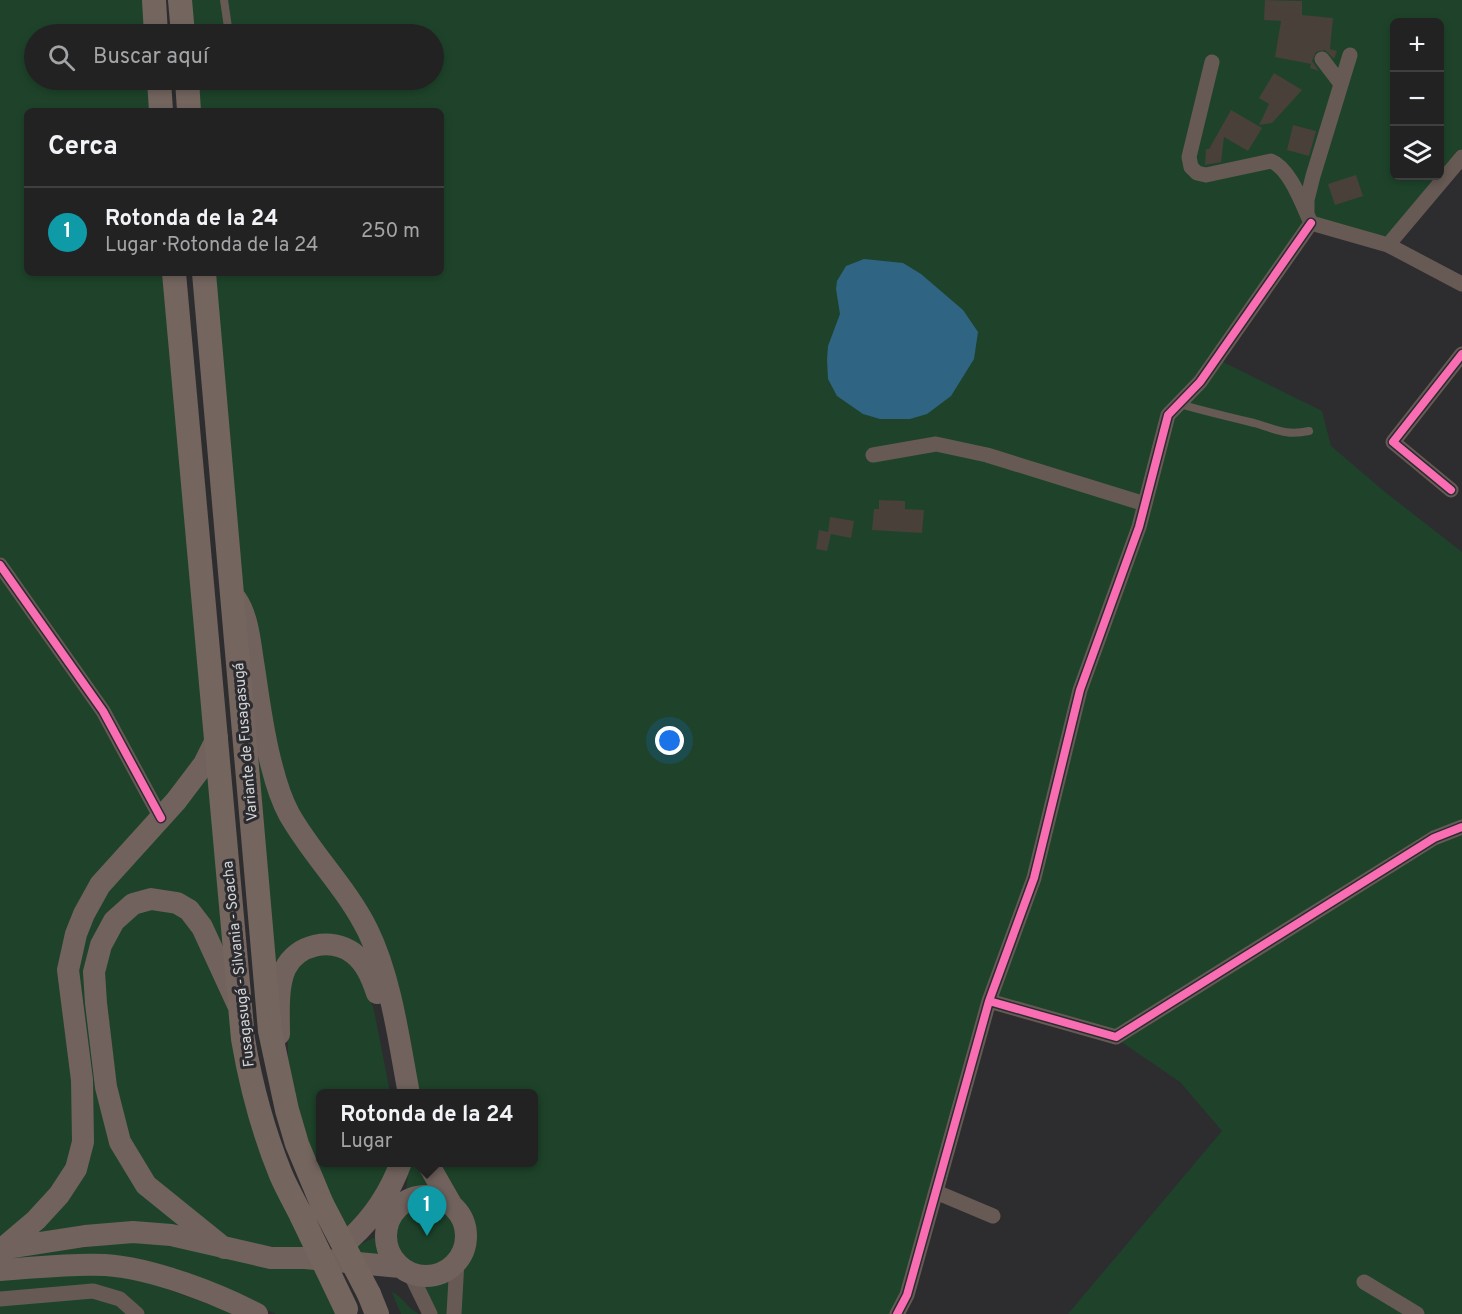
<!DOCTYPE html>
<html lang="es">
<meta charset="utf-8">
<style>
body{margin:0;font-family:Overpass,sans-serif;background:#2e2f30;color:#f1f3f6}
.controls{position:absolute;right:18px;top:18px;display:grid;overflow:hidden;border-radius:9px;box-shadow:0 3px 9px #0003}
.controls button{width:54px;height:54px;display:grid;place-items:center;padding:0;border:0;border-bottom:2px solid #3f3f41;background:#222223;color:#f1f3f6;font:30px sans-serif}
.you{position:absolute;left:670px;top:741px;width:21px;height:21px;margin:-15px;border:4px solid #fff;border-radius:50%;background:#1a73e8;box-shadow:0 0 0 9px #1a73e833}
.badge{display:grid;place-items:center;width:39px;height:39px;border-radius:50%;background:#0b8043;color:#fff;font-size:20px;font-weight:700}
.pin{position:absolute;translate:-50% -50px;filter:drop-shadow(0 2px 3px #0008)}
.pin::after{content:'';position:absolute;top:32px;width:21px;height:18px;background:inherit;clip-path:polygon(0 0,100% 0,50% 100%)}
.popup{position:absolute;left:316px;top:1089px;width:222px;height:78px;box-sizing:border-box;display:grid;place-content:center;border-radius:9px;background:#222223;filter:drop-shadow(0 2px 4px #0005);font-size:20px;white-space:nowrap;color:#a2a4a6}
.popup b{font-size:22px;color:#f1f3f6}
.popup::after{content:'';position:absolute;left:50%;top:100%;margin-left:-12px;border:12px solid transparent;border-top-color:#222223}
.list{margin:0;padding:0;list-style:none}
h2{display:flex;justify-content:space-between;align-items:center;height:78px;margin:0;padding:0 24px;font-size:26px}
h2 small{font-size:20px;font-weight:400;color:#a2a4a6}
.list li{display:grid;grid-template-columns:39px 1fr auto;gap:18px;align-items:center;box-sizing:border-box;height:90px;padding:0 24px;border-top:2px solid #3f3f41}
.list b{display:block;font-size:22px;white-space:nowrap}
.list p{margin:0;font-size:20px;white-space:nowrap;color:#a2a4a6}
.list em{font-size:20px;font-style:normal;color:#a2a4a6}
.icon{flex:none;width:33px;height:33px;fill:none;stroke:currentColor;stroke-width:2;stroke-linecap:round;stroke-linejoin:round}
.map{position:relative;flex:none;width:1462px;height:1314px;overflow:hidden}
.search{position:absolute;background:#222223;box-shadow:0 3px 9px #0003;left:24px;top:24px;width:420px;height:66px;display:flex;align-items:center;gap:15px;box-sizing:border-box;padding:0 21px;border-radius:33px;color:#a2a4a6;font-size:22px}
.panel{position:absolute;background:#222223;box-shadow:0 3px 9px #0003;left:24px;top:108px;width:420px;height:168px;border-radius:9px}
.map>svg:first-child{display:block}
.green{fill:#1e432a}
.water{fill:#2f6482}
.building{fill:#484039}
.lines{fill:none;stroke-linecap:round;stroke-linejoin:round}
.service{stroke:#675a55;stroke-width:8}
.minor{stroke:#675a55;stroke-width:15}
.primary{stroke:#71625d;stroke-width:22}
.trunk{stroke:#74655f;stroke-width:24}
.trunk-bridge{stroke:#74655f;stroke-width:24}
.cycleway-casing{stroke:#2c2c30;stroke-width:11}
.cycleway{stroke:#f96db3;stroke-width:8}
.labels{text-anchor:middle;stroke-width:6;stroke-linejoin:round;paint-order:stroke}
.street-label{font-size:15px;fill:#d3d4d6;stroke:#2c2c30}
</style>
<div class="map">
<svg width="1462" height="1314" viewBox="0 0 1462 1314">
<rect width="100%" height="100%" fill="#2d2d2f"/>
<path class="green" d="M0 0H145L148 34H34V80H151L153 111H27V273H166L208 736 197 758 76 909 74 1142 68 1165 52 1191 0 1238V575L70 653 0 556Z
M188 0H1462V148L1440 175V22H1394V176H1439L1386 238 1313 230 1195 378 1164 412 1133 526 902 1293 891 1314H459L462 1269 471 1254 475 1239 473 1223 466 1209 458 1199 437 1163 534 1162V1094L417 1093 401 1008 287 787 240 590 212 273H441V111H198L195 80H434V34H191Z
M1221 361 1322 411 1331 446 1385 492 1462 552V820L1115 1031 996 998 1085 692 1173 418Z
M255 730 360 935 387 1009 330 936 273 981Z
M211 768 228 963 184 896 107 915 97 1087 187 1231 29 1236 84 1171 77 970 85 937 108 891Z
M1462 833V1314H1068L1222 1131 1180 1082 1120 1041 1433 844Z
M151 909 176 913 189 925 232 1013 307 1248 295 1250 227 1240 153 1180 128 1138 114 1085 103 973 109 948 121 927 137 912Z
M331 954 348 961 366 987 374 1010 390 1093 320 1094V1162L391 1163 383 1184 346 1231 304 1140 288 1074V1011L293 974 308 957Z
M409 1163H418L431 1188H420L406 1192Z
M395 1236a31 31 0 1 1 62 0a31 31 0 1 1-62 0Z
M378 1236V1244L383 1257 350 1254 354 1247Z
M135 1241 317 1268 339 1314H276L220 1288 0 1258Z
M104 1274 147 1282 236 1314H0V1279Z
M450 1278 448 1314H436L422 1284C433 1285 441 1284 450 1278Z
M392 1292C403 1297 408 1309 419 1314H401Z"/>
<path class="water" d="M864 259 903 263 921 274 963 310 978 332 974 359 951 396 927 414 910 419H880L863 414 837 396 828 379 827 360 828 346 840 314 836 289 837 281 846 266Z"/>
<path class="building" d="M1265 0 1302 1V15L1333 18 1330 49 1337 51 1334 59 1325 50 1316 52 1312 61 1319 71 1310 68 1311 64 1275 57 1281 21 1264 20Z
M1274 73 1302 90 1272 123 1259 125 1269 104 1259 98Z
M1231 110 1262 128 1248 151 1224 137 1221 162 1205 165 1206 149H1209Z
M1293 125 1316 131 1309 156 1287 150Z
M1356 175 1363 196 1335 205 1328 184Z
M879 500 905 501V509L924 510 922 533 872 530 874 509H879Z
M830 517 854 521 851 538 831 534 827 551 816 549 819 530 828 532Z"/>
<g class="lines">
<path class="service" d="M224 0 229 34
M236 80 237 82
M1179 404C1204 411 1229 417 1254 423 1276 429 1285 436 1309 431"/>
<path class="minor" d="M1322 59 1341 84
M1212 62 1189 157 1191 167 1197 173 1206 175 1271 161C1290 168 1303 206 1311 223L1388 245 1462 284
M1307 212V200L1313 176 1350 55
M1388 245 1462 157
M873 455 936 444 987 455 1145 504
M1451 490 1393 442 1462 354
M0 565 103 711 161 818
M989 1001 1116 1037 1434 838 1462 827
M936 1192 993 1216
M410 1273 430 1314
M1364 1282 1417 1314
M0 1299 93 1291 120 1299 137 1314
M454 1314 457 1261
M897 1314 907 1295 989 1001 1034 878 1080 690 1139 527 1168 415 1200 382 1311 223"/>
<path class="primary" d="M236 599C249 618 250 645 254 668 259 701 263 735 272 767 276 783 281 799 289 814 312 855 347 888 368 931 391 978 399 1041 409 1094
M279 1034C279 1014 277 988 285 969 297 944 331 937 353 953 366 963 372 978 377 993
M427 1162 451 1204
M386 1236a40 40 0 1 1 80 0a40 40 0 1 1-80 0Z
M350 1239C374 1217 390 1193 401 1162
M224 1248 146 1185 120 1142 106 1087 96 1003 94 972 101 945 114 921 133 904 151 899 177 903 189 910 202 927 237 1003
M1 1249 85 1236 133 1232 171 1235 271 1258H305L400 1267
M2 1249 36 1220 59 1195 76 1169 83 1142 82 1080 68 970 76 934 84 914 100 885 176 801 204 764 217 738
M0 1270C35 1268 70 1263 105 1265 152 1268 216 1293 257 1314"/>
<path class="trunk" d="M154 0 156 34
M180 0 183 34
M159 80 161 111
M187 80 189 111
M174 273 243 1039C251 1086 263 1131 281 1175 287 1189 295 1203 302 1217
M204 273 270 1031 287 1110 297 1144 322 1204
M369 1294 377 1314"/>
<path class="trunk-bridge" d="M322 1204 369 1294
M302 1217 346 1309"/>
<defs>
<path id="cycleway" d="M1451 490 1393 442 1462 354
M0 565 103 711 161 818
M989 1001 1116 1037 1434 838 1462 827
M897 1314 907 1295 989 1001 1034 878 1080 690 1139 527 1168 415 1200 382 1311 223"/>
</defs>
<use href="#cycleway" class="cycleway-casing"/>
<use href="#cycleway" class="cycleway"/>
</g>
<g class="labels">
<g class="street-label">
<text transform="translate(245 742) rotate(-95)" y="5">Variante de Fusagasugá</text>
<text transform="translate(238 964) rotate(-96)" y="5">Fusagasugá - Silvania - Soacha</text>
</g>
</g>
</svg>
<div class="controls">
<button>+</button>
<button>−</button>
<button><svg class="icon" aria-label="layers" viewBox="0 0 24 24"><path d="M12 4l9 5-9 5-9-5zM3 14l9 5 9-5"/></svg></button>
</div>
<div class="you"></div>
<div class="pin badge" style="left:427px;top:1236px;background:#0f9aa8">1</div>
<div class="popup"><b>Rotonda de la 24</b>Lugar</div>
<div class="search"><svg class="icon" aria-label="search" viewBox="0 0 24 24"><circle cx="10" cy="10" r="6"/><path d="M15 15l6 6"/></svg>Buscar aquí</div>
<section class="panel">
<h2>Cerca<small></small></h2>
<ul class="list">
<li><span class="badge" style="background:#0f9aa8">1</span><div><b>Rotonda de la 24</b><p>Lugar · Rotonda de la 24</p></div><em>250 m</em></li>
</ul>
</section>
</div>
